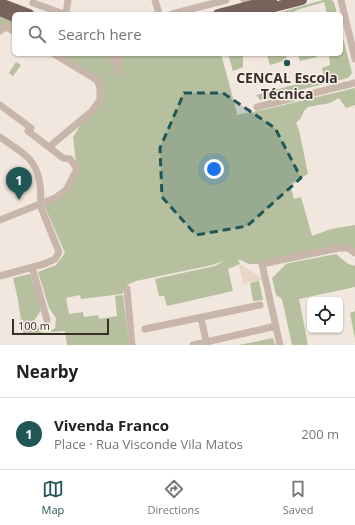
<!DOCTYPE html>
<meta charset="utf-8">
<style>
body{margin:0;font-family:"Open Sans",sans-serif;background:#f6f6f6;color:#202124}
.controls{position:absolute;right:12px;bottom:12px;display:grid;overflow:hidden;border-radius:6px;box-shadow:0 1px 3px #0004}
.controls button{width:36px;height:36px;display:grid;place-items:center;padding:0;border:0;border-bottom:1px solid #e0e0e0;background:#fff;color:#202124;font:20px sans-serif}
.scale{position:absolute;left:12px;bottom:10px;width:97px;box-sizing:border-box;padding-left:4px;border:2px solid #372d29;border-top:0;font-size:11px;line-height:14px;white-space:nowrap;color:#372d29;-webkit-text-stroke:3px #f9f1ea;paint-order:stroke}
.you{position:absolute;left:214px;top:169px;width:14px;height:14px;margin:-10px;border:3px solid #fff;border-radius:50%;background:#1a73e8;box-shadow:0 0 0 6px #1a73e833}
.badge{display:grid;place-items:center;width:26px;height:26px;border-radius:50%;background:#215656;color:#fff;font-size:13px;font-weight:700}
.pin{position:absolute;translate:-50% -33px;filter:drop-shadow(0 1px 2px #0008)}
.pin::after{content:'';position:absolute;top:21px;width:14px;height:12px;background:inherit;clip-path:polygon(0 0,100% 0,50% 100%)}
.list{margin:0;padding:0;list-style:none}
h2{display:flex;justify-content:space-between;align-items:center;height:52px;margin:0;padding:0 16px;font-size:17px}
h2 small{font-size:13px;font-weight:400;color:#757577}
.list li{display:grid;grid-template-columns:26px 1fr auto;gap:12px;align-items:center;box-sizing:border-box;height:72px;padding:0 16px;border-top:1px solid #e0e0e0}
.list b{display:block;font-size:15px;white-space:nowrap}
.list p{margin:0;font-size:13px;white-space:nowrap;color:#757577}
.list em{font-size:13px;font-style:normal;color:#757577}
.icon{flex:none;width:22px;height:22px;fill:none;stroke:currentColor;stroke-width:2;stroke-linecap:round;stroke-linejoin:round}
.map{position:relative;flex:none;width:355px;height:345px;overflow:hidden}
.search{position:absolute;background:#fff;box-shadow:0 1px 3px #0004;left:12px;right:12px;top:12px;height:44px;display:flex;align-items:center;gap:10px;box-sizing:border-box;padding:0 14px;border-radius:6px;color:#757577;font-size:15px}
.sheet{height:124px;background:#fff}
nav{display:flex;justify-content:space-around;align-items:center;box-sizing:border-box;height:56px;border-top:1px solid #e0e0e0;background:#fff;font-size:11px;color:#757577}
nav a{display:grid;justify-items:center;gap:2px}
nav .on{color:#215656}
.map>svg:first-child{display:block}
.green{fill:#b6c09f}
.plaza{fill:#e8d7c6}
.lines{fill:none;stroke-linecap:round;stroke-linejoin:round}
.minor{stroke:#c9b6aa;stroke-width:7}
.primary{stroke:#78635b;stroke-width:10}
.marked{fill:#215656;fill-opacity:0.2;stroke:#215656;stroke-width:3;stroke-dasharray:8 5;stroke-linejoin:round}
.poi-dot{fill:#215656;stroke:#f9f1ea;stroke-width:1.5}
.labels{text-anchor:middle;stroke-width:3;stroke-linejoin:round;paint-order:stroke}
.poi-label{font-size:14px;font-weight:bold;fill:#372d29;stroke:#f9f1ea}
</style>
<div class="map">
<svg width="355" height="345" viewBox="0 0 355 345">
<rect width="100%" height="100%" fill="#f1e7de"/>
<path class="green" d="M323 0H331L334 2 337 14H327L324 2 297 10 290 14H274Z
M0 11 14 17V31L9 29 0 33Z
M341 30 352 73 348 78 260 100 256 95 324 77 322 68 330 65 329 56 334 54H341Z
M54 54H221L237 113 236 115 267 109 355 88V105L346 108 339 98 330 103 308 107 304 111 301 118 296 123 299 130 308 174 290 184 294 199 301 197 312 236 331 229 355 225V253L348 248 262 264H249L238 259 240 264 228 269 233 291 167 306 164 296H159L155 279 215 266 223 261 212 265 136 281 127 285 122 294 81 299 80 295 66 298 69 314 83 312 84 317 98 315 99 319 117 316 115 296 123 295 129 345H67L65 331 23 334 18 300 13 278 30 274 42 309 35 319 36 325 43 332 51 331 55 328 56 318 49 308 38 272 56 265 65 253 44 205 58 196 77 171 73 137 81 124 99 101V86Z
M228 54H245L243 57V67L233 71Z
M268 54H286L287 60 270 65 267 55Z
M298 54H316L317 57 300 61Z
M16 62 21 65 13 76 9 73Z
M336 254 348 264 355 266V287L299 299 308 345H292L282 299 276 295 272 278 286 264 289 263Z
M259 281 263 300 253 301 250 283Z
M355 311V339L350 313Z
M273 338 275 345H239Z"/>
<path class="plaza" d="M240 264 261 277 262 280 243 284 239 266Z"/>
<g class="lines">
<path class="minor" d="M155 0 159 14
M244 0 254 5
M341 0 355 59
M33 3 64 14
M67 14 66 13 68 0
M172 14 226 0
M0 31 5 27 14 31
M111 54 117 66 118 72
M117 66 122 54
M0 105 31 128 28 131 63 158 70 159 77 169 66 190 55 198 0 220
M257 107 355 83
M0 137C8 143 25 153 30 160 40 171 42 191 40 205
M49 147 91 112 100 100V88L97 80 54 54
M32 267 47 320
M0 276 44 264 55 259 59 252 40 205
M127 289 132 345
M201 318 207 345
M145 329 260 305
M193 345 276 326
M280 345 262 264 339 248H348L355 253"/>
<path class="primary" d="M0 3 29 14
M0 11 14 17
M218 14 272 0
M247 14 302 0"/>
</g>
<path class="marked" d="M184 93H223L275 128 301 178 247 226 196 235 162 197 160 148Z"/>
<circle class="poi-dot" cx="287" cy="63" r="4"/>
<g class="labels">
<g class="poi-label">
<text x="287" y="83">CENCAL Escola<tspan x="287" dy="16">Técnica</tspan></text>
</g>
</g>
</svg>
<div class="controls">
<button><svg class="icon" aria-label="locate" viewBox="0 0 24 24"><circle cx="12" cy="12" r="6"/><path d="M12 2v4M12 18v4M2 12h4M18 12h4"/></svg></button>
</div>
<div class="scale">100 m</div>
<div class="you"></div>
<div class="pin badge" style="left:19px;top:200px">1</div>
<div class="search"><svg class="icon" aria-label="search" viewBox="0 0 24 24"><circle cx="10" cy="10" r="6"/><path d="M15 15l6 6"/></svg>Search here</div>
</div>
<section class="sheet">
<h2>Nearby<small></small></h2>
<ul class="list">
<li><span class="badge">1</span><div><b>Vivenda Franco</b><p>Place · Rua Visconde Vila Matos</p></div><em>200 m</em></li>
</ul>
</section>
<nav>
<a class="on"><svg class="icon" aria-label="map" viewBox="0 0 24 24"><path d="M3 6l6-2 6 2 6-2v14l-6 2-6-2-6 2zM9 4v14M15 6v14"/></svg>Map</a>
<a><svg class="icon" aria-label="directions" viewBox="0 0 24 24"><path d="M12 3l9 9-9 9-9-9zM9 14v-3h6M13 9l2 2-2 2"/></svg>Directions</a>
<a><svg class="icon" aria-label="saved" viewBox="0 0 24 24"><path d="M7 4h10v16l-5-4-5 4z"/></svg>Saved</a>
</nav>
